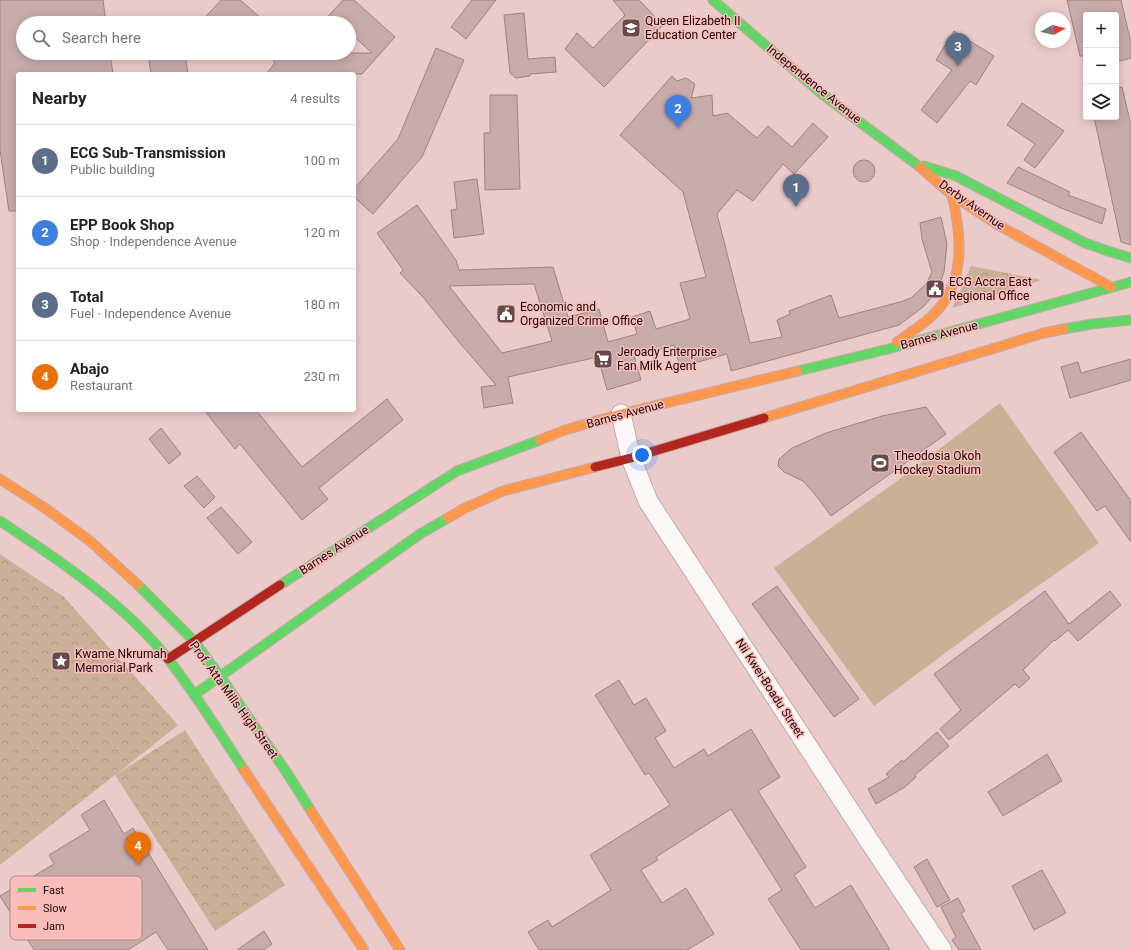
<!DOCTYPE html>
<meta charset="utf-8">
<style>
body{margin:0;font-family:Roboto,sans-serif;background:#f6f6f6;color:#222}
.controls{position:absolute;right:12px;top:12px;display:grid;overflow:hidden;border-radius:4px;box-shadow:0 2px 10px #0003}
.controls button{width:36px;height:36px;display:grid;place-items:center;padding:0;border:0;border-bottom:1px solid #e0e0e0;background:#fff;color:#222;font:20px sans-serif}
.compass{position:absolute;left:1035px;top:12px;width:36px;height:36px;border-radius:50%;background:#fff;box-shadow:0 2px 10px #0003;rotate:82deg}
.you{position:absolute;left:642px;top:455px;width:14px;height:14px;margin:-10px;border:3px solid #fff;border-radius:50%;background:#1a73e8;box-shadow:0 0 0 6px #1a73e833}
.badge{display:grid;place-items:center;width:26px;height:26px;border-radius:50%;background:#664b4a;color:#fff;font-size:13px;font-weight:700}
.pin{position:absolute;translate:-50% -33px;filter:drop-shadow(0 1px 2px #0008)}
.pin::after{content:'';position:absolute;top:21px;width:14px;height:12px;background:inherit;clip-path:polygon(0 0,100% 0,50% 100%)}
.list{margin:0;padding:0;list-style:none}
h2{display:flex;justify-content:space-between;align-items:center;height:52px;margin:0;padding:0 16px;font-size:17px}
h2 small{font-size:13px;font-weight:400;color:#767676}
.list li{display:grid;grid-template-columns:26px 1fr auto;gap:12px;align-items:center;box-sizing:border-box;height:72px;padding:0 16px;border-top:1px solid #e0e0e0}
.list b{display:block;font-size:15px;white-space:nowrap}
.list p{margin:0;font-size:13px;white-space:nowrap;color:#767676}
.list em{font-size:13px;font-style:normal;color:#767676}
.icon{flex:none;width:22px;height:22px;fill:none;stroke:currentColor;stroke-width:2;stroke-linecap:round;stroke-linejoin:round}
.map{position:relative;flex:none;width:1131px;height:950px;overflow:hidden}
.search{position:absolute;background:#fff;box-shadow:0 2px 10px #0003;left:16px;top:16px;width:340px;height:44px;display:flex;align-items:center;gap:10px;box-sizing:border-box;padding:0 14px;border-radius:22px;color:#767676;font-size:15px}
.panel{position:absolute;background:#fff;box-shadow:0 2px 10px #0003;left:16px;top:72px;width:340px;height:340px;border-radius:4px}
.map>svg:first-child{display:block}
.forest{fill:url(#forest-crowns)}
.pitch{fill:#cbb098}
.building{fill:#c7abaa;stroke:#9d8382;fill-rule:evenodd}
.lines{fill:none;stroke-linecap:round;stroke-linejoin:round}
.street-casing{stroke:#c5a9a7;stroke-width:21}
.fast-casing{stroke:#c5a9a7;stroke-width:11}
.slow-casing{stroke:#c5a9a7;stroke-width:11}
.jam-casing{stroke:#c5a9a7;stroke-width:11}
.street{stroke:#fcf7f7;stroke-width:19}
.fast{stroke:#63d668;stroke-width:9}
.slow{stroke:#ff974d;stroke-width:9}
.jam{stroke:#b3261e;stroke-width:9}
.labels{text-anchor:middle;stroke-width:3;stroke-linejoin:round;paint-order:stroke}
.poi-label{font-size:12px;fill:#1e0606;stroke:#f9bebb;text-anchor:start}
.street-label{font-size:12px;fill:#1e0606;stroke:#f9bebb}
.key{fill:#f9bebb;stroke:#b78785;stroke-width:1}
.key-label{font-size:11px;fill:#1e0606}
</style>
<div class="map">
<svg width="1131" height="950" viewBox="0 0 1131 950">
<defs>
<pattern id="forest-crowns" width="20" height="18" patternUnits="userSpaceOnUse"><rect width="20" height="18" fill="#cbb098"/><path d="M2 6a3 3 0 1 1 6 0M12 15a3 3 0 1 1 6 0" fill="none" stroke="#ae9682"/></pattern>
</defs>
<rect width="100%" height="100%" fill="#ebcbc9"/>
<path class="forest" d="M971 266 1042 280 952 308Z
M0 554 64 597 178 725 117 774 185 730 285 885 215 931 115 775 0 865Z"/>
<path class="pitch" d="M1000 403 1099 543 987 622 874 706 774 568 893 484Z"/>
<path class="building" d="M0 0H103L106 23H23V53H110L113 74H18V211H9L0 150Z
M221 0H240L267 23H200Z
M343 0H354L395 37 362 74H266L275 63 273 61 280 53H372L349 32V23H322Z
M472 0H496L466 39 451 27Z
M613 0H639L663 25 604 87 565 49 577 33 593 48 625 15Z
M1067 0H1121L1131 43V58L1116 62V15H1086V56H1080Z
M524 13 528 59 555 57 556 72 530 74V76L516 78 510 73 504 15Z
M954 31 994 56 976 85 970 81 937 123 921 110 952 70 936 60Z
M436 48 464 60 422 157 373 214 354 197V189L398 139Z
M148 53H185L188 74H151Z
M672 76 677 81 686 78 695 84 691 98 712 95 713 116 727 113 757 138 768 126 792 147 813 123 828 137 794 174 783 164 753 201 737 190 717 214 750 343 782 337 777 320 790 314 789 311 831 295 839 318 900 302 911 298 926 284 932 272 922 239 920 223 941 217 947 244 944 272 940 284 933 296 923 307 899 325 731 371 727 354 680 367 674 345 634 356 641 380 607 390 598 357 508 377 513 404 512 403 484 408 481 387 496 385 459 342 423 297 400 273 403 270 377 233 417 205 456 260 459 270 553 267 568 317 599 309 608 342 637 334 632 317 650 311 656 329 690 319 680 283 706 277 683 192 620 135ZM534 284 552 341 502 353 449 286Z
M1122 87 1131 125V245L1121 242 1094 117H1116V88Z
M490 95H517L520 189 485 190 484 133H490Z
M1022 103 1064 131 1035 168 1024 160 1035 144 1007 125Z
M853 171a11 11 0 1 1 22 0a11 11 0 1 1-22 0Z
M1018 167 1070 192 1068 195 1106 209 1102 224 1061 208 1007 183Z
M477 179 484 234 454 238 451 210 457 209 454 182Z
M1131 359V380L1070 398 1061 367 1078 362 1081 373Z
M387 399 403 420 319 488 328 499 302 520 240 444 235 449 204 410H256L302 467Z
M926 407 946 434 831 516 814 493 803 481 784 472 778 466 779 459 792 448 826 433 882 416Z
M161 428 181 454 169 464 149 439Z
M1081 432 1131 501V542L1105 506 1097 511 1054 452Z
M197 476 215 497 204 508 184 486Z
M221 507 252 542 238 554 207 518Z
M777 586 859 699 834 717 752 604Z
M1045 591 1069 624 1110 591 1121 605 1078 641 1068 630 1055 641 1054 640 1023 670 1030 678 1019 688 1015 684 949 740 940 729 961 710 934 674Z
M619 680 634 705 646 698 666 731 655 738 674 768 704 749 708 756 751 729 780 777 758 791 806 867 794 875 815 908 851 885 890 950H801L768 899 782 890 731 809 656 857 658 860 641 870 662 903 686 888 714 934 687 950H539L528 932 548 920 552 927 611 890 590 855 670 805 649 773 645 775 595 695Z
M937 732 949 746 915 775 916 777 905 787 876 804 868 789 889 777 886 774 902 760 903 762Z
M1047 754 1062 781 1003 816 988 792Z
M104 800 124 834 133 828 208 950H168L156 932 128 950H34L0 896 54 864 49 855 90 830 81 815Z
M927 859 950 900 937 907 914 867Z
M1042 870 1066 913 1034 930 1012 886Z
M958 898 965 911 961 913 981 950H959L952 940 956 937 941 907Z
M264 931 272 944 264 950H237Z"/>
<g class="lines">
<defs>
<path id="street" d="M621 414 631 458 648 501 870 842 942 950"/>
<path id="fast" d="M713 0 822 94 920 167
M924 166 956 176 1085 243 1108 251 1131 258
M1064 329 1092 324 1131 320
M798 371 888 349 1131 282
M0 521C59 560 125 604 169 660 196 695 220 733 244 770
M138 585 194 641 220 676 287 773 311 811
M280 585 457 471 540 440
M194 695 420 534 448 518"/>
<path id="slow" d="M920 167 952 195 998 225 1111 287
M897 342C908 334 921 326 932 316 966 284 962 237 952 195
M764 418 1044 333 1064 329
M540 440 565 430 621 414 798 371
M0 479 45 508 90 541 138 585
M448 518 465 508 503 491 595 467
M244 770 364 950
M311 811 400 950"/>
<path id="jam" d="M595 467 631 458 764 418
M168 659 280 585"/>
</defs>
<use href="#street" class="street-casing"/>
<use href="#fast" class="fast-casing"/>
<use href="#slow" class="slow-casing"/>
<use href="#jam" class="jam-casing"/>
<use href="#street" class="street"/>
<use href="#fast" class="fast"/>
<use href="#slow" class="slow"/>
<use href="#jam" class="jam"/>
</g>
<defs>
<symbol id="school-square" viewBox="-11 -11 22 22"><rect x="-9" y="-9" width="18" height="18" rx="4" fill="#664b4a" stroke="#f9bebb"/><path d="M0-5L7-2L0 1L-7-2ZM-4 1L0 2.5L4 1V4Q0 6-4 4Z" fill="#fff"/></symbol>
<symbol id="civic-square" viewBox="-11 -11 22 22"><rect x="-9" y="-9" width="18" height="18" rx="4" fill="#664b4a" stroke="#f9bebb"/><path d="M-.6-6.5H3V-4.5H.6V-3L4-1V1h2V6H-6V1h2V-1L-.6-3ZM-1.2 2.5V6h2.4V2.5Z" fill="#fff"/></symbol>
<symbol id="supermarket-square" viewBox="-11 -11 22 22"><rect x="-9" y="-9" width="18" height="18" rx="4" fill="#664b4a" stroke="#f9bebb"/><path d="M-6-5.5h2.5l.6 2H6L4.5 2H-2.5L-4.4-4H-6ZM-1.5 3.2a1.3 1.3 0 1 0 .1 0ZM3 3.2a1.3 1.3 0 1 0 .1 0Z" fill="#fff"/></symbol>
<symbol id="stadium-square" viewBox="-11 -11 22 22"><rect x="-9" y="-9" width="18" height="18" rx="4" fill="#664b4a" stroke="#f9bebb"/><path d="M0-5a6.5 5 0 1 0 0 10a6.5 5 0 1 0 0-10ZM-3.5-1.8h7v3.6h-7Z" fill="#fff"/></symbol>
<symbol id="sight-square" viewBox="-11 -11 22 22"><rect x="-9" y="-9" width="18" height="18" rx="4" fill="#664b4a" stroke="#f9bebb"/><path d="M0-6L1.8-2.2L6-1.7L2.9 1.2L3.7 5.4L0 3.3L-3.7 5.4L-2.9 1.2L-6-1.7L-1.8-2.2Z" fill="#fff"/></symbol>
</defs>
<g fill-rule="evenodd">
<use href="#school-square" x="620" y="17" width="22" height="22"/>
<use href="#civic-square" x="924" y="278" width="22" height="22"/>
<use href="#civic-square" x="495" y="303" width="22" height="22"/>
<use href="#supermarket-square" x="592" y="348" width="22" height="22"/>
<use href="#stadium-square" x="869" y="452" width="22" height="22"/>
<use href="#sight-square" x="50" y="650" width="22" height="22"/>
</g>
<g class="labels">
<g class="poi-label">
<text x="645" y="25">Queen Elizabeth II<tspan x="645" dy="14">Education Center</tspan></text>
<text x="949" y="286">ECG Accra East<tspan x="949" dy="14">Regional Office</tspan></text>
<text x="520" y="311">Economic and<tspan x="520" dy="14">Organized Crime Office</tspan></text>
<text x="617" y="356">Jeroady Enterprise<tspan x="617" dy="14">Fan Milk Agent</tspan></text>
<text x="894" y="460">Theodosia Okoh<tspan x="894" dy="14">Hockey Stadium</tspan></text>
<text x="75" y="658">Kwame Nkrumah<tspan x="75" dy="14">Memorial Park</tspan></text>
</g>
<g class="street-label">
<text transform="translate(814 84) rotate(39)" y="4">Independence Avenue</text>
<text transform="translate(972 205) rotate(35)" y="4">Derby Avernue</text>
<text transform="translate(939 335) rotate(-15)" y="4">Barnes Avenue</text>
<text transform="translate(625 414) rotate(-15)" y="4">Barnes Avenue</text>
<text transform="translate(334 550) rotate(-33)" y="4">Barnes Avenue</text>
<text transform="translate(770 688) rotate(57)" y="4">Nii Kwei-Boadu Street</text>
<text transform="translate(234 700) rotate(54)" y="4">Prof. Atta Mills High Street</text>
</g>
</g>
<rect x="10" y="876" width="132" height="64" rx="6" class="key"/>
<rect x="18" y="888" width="18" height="4" fill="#63d668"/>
<rect x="18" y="906" width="18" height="4" fill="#ff974d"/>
<rect x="18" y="924" width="18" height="4" fill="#b3261e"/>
<g class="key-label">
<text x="43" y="894">Fast</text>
<text x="43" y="912">Slow</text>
<text x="43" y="930">Jam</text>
</g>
</svg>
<div class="controls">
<button>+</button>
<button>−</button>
<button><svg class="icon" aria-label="layers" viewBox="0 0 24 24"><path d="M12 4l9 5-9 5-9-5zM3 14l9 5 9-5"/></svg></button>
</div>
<svg class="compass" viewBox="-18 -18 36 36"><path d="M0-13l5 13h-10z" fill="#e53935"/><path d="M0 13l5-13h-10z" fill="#767676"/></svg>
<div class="you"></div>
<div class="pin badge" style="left:796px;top:207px;background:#5c6f8a">1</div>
<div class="pin badge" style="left:678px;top:128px;background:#3f7fe0">2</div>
<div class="pin badge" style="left:958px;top:66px;background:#5c6f8a">3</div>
<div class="pin badge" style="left:138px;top:865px;background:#e8710a">4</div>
<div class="search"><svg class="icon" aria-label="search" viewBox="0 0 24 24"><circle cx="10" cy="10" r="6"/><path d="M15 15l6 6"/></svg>Search here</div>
<section class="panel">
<h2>Nearby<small>4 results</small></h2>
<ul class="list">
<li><span class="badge" style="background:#5c6f8a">1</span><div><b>ECG Sub-Transmission</b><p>Public building</p></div><em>100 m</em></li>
<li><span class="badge" style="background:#3f7fe0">2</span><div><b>EPP Book Shop</b><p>Shop · Independence Avenue</p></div><em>120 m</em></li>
<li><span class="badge" style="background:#5c6f8a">3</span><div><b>Total</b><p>Fuel · Independence Avenue</p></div><em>180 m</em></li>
<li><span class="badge" style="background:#e8710a">4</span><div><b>Abajo</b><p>Restaurant</p></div><em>230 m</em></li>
</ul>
</section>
</div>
